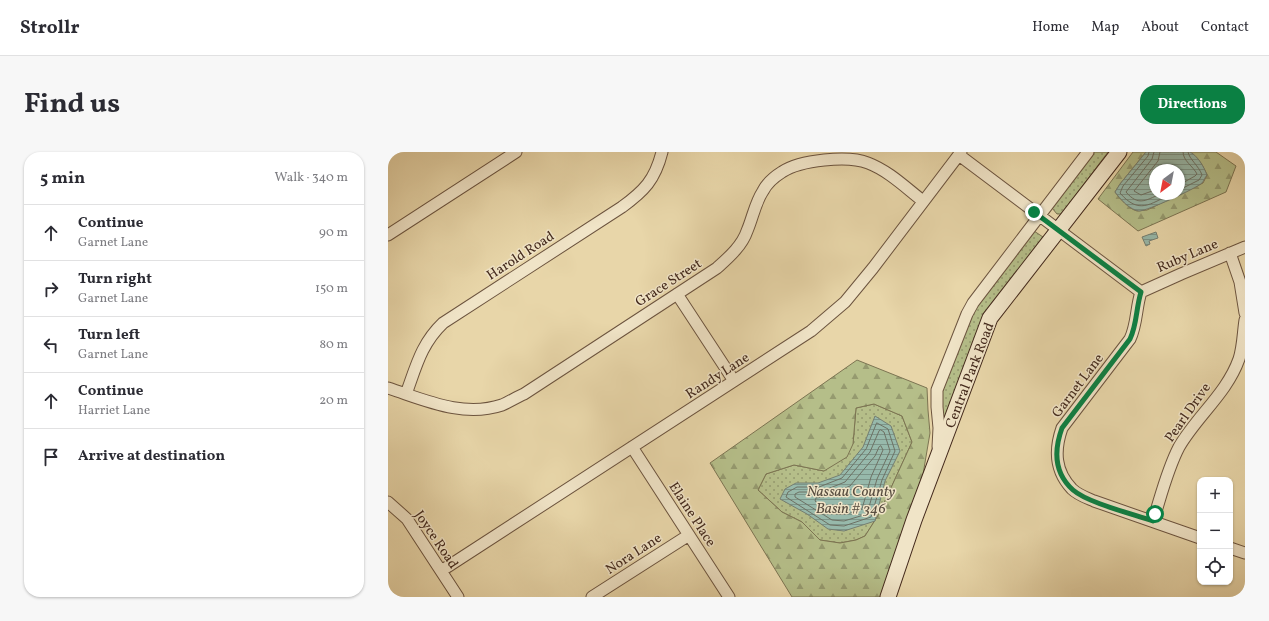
<!DOCTYPE html>
<meta charset="utf-8">
<style>
body{margin:0;font-family:Vollkorn,serif;background:#f7f7f7;color:#2b2b33}
.controls{position:absolute;right:12px;bottom:12px;display:grid;overflow:hidden;border-radius:8px;box-shadow:0 1px 3px #0004}
.controls button{width:36px;height:36px;display:grid;place-items:center;padding:0;border:0;border-bottom:1px solid #e1e1e2;background:#fff;color:#2b2b33;font:20px sans-serif}
.compass{position:absolute;left:761px;top:12px;width:36px;height:36px;border-radius:50%;background:#fff;box-shadow:0 1px 3px #0004;rotate:212deg}
.stop{position:absolute;width:12px;height:12px;margin:-9px;border:3px solid #0b8043;border-radius:50%;background:#fff}
.stop.end{background:#0b8043;border-color:#fff;box-shadow:0 1px 4px #0008}
.list{margin:0;padding:0;list-style:none}
h2{display:flex;justify-content:space-between;align-items:center;height:52px;margin:0;padding:0 16px;font-size:17px}
h2 small{font-size:13px;font-weight:400;color:#7c7c81}
.list li{display:grid;grid-template-columns:26px 1fr auto;gap:12px;align-items:center;box-sizing:border-box;height:56px;padding:0 16px;border-top:1px solid #e1e1e2}
.list b{display:block;font-size:15px;white-space:nowrap}
.list p{margin:0;font-size:13px;white-space:nowrap;color:#7c7c81}
.list em{font-size:13px;font-style:normal;color:#7c7c81}
.icon{flex:none;width:22px;height:22px;fill:none;stroke:currentColor;stroke-width:2;stroke-linecap:round;stroke-linejoin:round}
.map{position:relative;flex:none;width:857px;height:445px;overflow:hidden;border-radius:16px}
header{display:flex;align-items:center;gap:24px;box-sizing:border-box;height:56px;padding:0 20px;background:#fff;border-bottom:1px solid #e1e1e2}
header strong{font-size:19px}
nav{display:flex;gap:22px;margin-inline-start:auto;font-size:14px}
.intro{display:flex;align-items:center;justify-content:space-between;box-sizing:border-box;height:96px;padding:0 24px}
h1{margin:0;font-size:28px}
.button{padding:10px 18px;border-radius:16px;background:#0b8043;color:#fff;font-size:14px;font-weight:700}
main{display:flex;gap:24px;padding:0 24px}
aside{flex:1;background:#fff;border-radius:16px;box-shadow:0 1px 3px #0004}
.map>svg:first-child{display:block}
.grass{fill:url(#grass-dots);stroke:#7c7452}
.forest{fill:url(#forest-firs);stroke:#7c7452;fill-rule:evenodd}
.water{fill:url(#water-rules);stroke:#757f72;fill-rule:evenodd}
.lines{fill:none;stroke-linecap:round;stroke-linejoin:round}
.shore{stroke:#6d7164;stroke-width:1}
.street-casing{stroke:#6c543f;stroke-width:13}
.secondary-casing{stroke:#43291c;stroke-width:17}
.street{stroke:#f0e4c7;stroke-width:11}
.secondary{stroke:#f0e4c7;stroke-width:15}
.route{stroke:#0b8043;stroke-width:5}
.labels{text-anchor:middle;stroke-width:3;stroke-linejoin:round;paint-order:stroke}
.street-label{font-size:14px;fill:#43291c;stroke:#f0e4c7}
.water-label{font-size:15px;font-style:italic;fill:#584d40;stroke:#f0e4c7}
</style>
<header>
<strong>Strollr</strong>
<nav><a>Home</a><a>Map</a><a>About</a><a>Contact</a></nav>
</header>
<div class="intro"><h1>Find us</h1><a class="button">Directions</a></div>
<main>
<aside>
<h2>5 min<small>Walk · 340 m</small></h2>
<ul class="list">
<li><svg class="icon" aria-label="ahead" viewBox="0 0 24 24"><path d="M12 20V5M6 11l6-6 6 6"/></svg><div><b>Continue</b><p>Garnet Lane</p></div><em>90 m</em></li>
<li><svg class="icon" aria-label="right" viewBox="0 0 24 24"><path d="M7 20v-9h11M14 6l5 5-5 5"/></svg><div><b>Turn right</b><p>Garnet Lane</p></div><em>150 m</em></li>
<li><svg class="icon" aria-label="left" viewBox="0 0 24 24"><path d="M17 20v-9H6M10 6l-5 5 5 5"/></svg><div><b>Turn left</b><p>Garnet Lane</p></div><em>80 m</em></li>
<li><svg class="icon" aria-label="ahead" viewBox="0 0 24 24"><path d="M12 20V5M6 11l6-6 6 6"/></svg><div><b>Continue</b><p>Harriet Lane</p></div><em>20 m</em></li>
<li><svg class="icon" aria-label="arrive" viewBox="0 0 24 24"><path d="M6 21V4h12l-3 4 3 4H6"/></svg><div><b>Arrive at destination</b></div></li>
</ul>
</aside>
<div class="map">
<svg width="857" height="445" viewBox="0 0 857 445">
<defs>
<pattern id="grass-dots" width="8" height="8" patternUnits="userSpaceOnUse"><rect width="8" height="8" fill="#b5be89"/><path d="M2 2h.1M6 6h.1" fill="none" stroke="#959a6f" stroke-width="1.8" stroke-linecap="round"/></pattern>
<pattern id="forest-firs" width="22" height="20" patternUnits="userSpaceOnUse"><rect width="22" height="20" fill="#b5be89"/><path d="M5 1l3.5 6h-7zM16 11l3.5 6h-7z" fill="#959a6f"/></pattern>
<pattern id="water-rules" width="6" height="5" patternUnits="userSpaceOnUse"><rect width="6" height="5" fill="#97b9ab"/><path d="M0 2.5h6" fill="none" stroke="#7d968a"/></pattern>
</defs>
<rect width="100%" height="100%" fill="#e8d6a9"/>
<filter id="stains"><feTurbulence type="fractalNoise" baseFrequency=".005" numOctaves="4"/><feColorMatrix values="0 0 0 0 .2 0 0 0 0 .09 0 0 0 0 .02 0 0 0 .5 -.17"/></filter>
<radialGradient id="worn" r=".72"><stop offset=".6" stop-color="#630" stop-opacity="0"/><stop offset="1" stop-color="#630" stop-opacity=".3"/></radialGradient>
<path class="grass" d="M704 0H720L674 61 672 62H669L664 56Z
M646 79 655 85 599 159 558 267H556L552 249 556 233 580 170 588 156Z
M486 252 514 264 524 290 491 362 477 384 468 388 452 391 432 388 414 370 394 360 370 338 378 322 406 313 436 319 465 292 468 256Z"/>
<path class="forest" d="M745 0H758L732 32 727 40C732 47 741 57 749 59 752 59 756 58 759 58L815 31 819 23C815 13 810 6 802 0H828L848 14 838 40 750 79 710 47Z
M469 208 539 236 540 258 542 281 531 346 498 445H404L322 311ZM486 252 514 264 524 290 491 362 477 384 468 388 452 391 432 388 414 370 394 360 370 338 378 322 406 313 436 319 459 305 465 292 468 256Z"/>
<path class="water" d="M758 0C766 0 798 0 802 0 810 4 816 15 819 23 817 25 816 29 814 31 807 37 759 59 751 59 742 58 732 47 727 40L732 32ZM767 18H791V42H767Z
M768 80 770 86 761 89 762 92 758 94 754 85Z
M487 264 503 274 512 299 497 329 487 369 456 379 440 377 419 362 392 347 397 337 408 331H430L452 323 475 295Z"/>
<g class="lines">
<path class="shore" d="M761 0 760 4 735 34 732 41C751 63 762 52 783 42
M766 0 764 7 738 40C750 54 757 49 772 42
M791 33 807 24 809 22C805 14 795 9 795 0
M767 38 753 43 746 39 770 9 772 0
M791 38 811 28 814 23C811 14 801 7 800 0
M489 271 500 277 507 299 494 328 483 365 456 374 442 373 398 345 400 340 409 335H431L454 326 478 297Z
M493 278 496 280 502 299 489 327 479 362 456 369 444 368 407 345V342L411 340H432L457 330 482 300 491 279Z
M493 294 495 298 483 325 474 357C450 366 448 364 427 349L428 346 435 345 462 334 487 304 491 295Z"/>
<defs>
<path id="street" d="M571 3 753 140
M0 83 128 0
M842 101 852 130 857 161
M753 140C748 155 749 173 742 187L674 276C666 299 667 319 684 337 690 343 699 346 706 349L812 386
M753 140 793 122 857 95
M289 142 346 229
M0 236C37 248 75 266 114 253 121 250 129 245 136 242L329 116C340 106 354 94 359 79 365 65 367 51 375 39 379 31 386 25 394 20 412 8 460 3 480 11 501 19 518 36 535 49
M18 242C28 215 33 192 55 171L234 55C256 39 267 28 274 0
M244 295 341 445
M550 295 551 276 549 255V238L579 162 585 151 700 0
M0 350 19 367 70 445
M765 369C773 344 779 318 791 295 809 264 839 241 851 207 855 195 855 181 857 168
M842 396 857 401
M53 419 423 179 457 150 485 116 573 0
M204 445 301 383"/>
<path id="secondary" d="M500 445 526 368 602 166 731 0"/>
</defs>
<use href="#street" class="street-casing"/>
<use href="#secondary" class="secondary-casing"/>
<use href="#street" class="street"/>
<use href="#secondary" class="secondary"/>
</g>
<g class="lines">
<path class="route" d="M646 60 753 140C748 156 749 173 742 187L674 276C666 298 666 321 685 338 700 351 745 362 765 369L767 362"/>
</g>
<g class="labels">
<g class="street-label">
<text transform="translate(132 103) rotate(-33)" y="5">Harold Road</text>
<text transform="translate(799 103) rotate(-23)" y="5">Ruby Lane</text>
<text transform="translate(280 130) rotate(-33)" y="5">Grace Street</text>
<text transform="translate(329 223) rotate(-33)" y="5">Randy Lane</text>
<text transform="translate(581 223) rotate(-69)" y="5">Central Park Road</text>
<text transform="translate(689 233) rotate(-53)" y="5">Garnet Lane</text>
<text transform="translate(799 260) rotate(-55)" y="5">Pearl Drive</text>
<text transform="translate(305 362) rotate(57)" y="5">Elaine Place</text>
<text transform="translate(49 387) rotate(56)" y="5">Joyce Road</text>
<text transform="translate(245 401) rotate(-33)" y="5">Nora Lane</text>
</g>
<g class="water-label">
<text x="463" y="344">Nassau County<tspan x="463" dy="17">Basin # 346</tspan></text>
</g>
</g>
<rect width="100%" height="100%" filter="url(#stains)"/>
<rect width="100%" height="100%" fill="url(#worn)"/>
</svg>
<div class="controls">
<button>+</button>
<button>−</button>
<button><svg class="icon" aria-label="locate" viewBox="0 0 24 24"><circle cx="12" cy="12" r="6"/><path d="M12 2v4M12 18v4M2 12h4M18 12h4"/></svg></button>
</div>
<svg class="compass" viewBox="-18 -18 36 36"><path d="M0-13l5 13h-10z" fill="#e53935"/><path d="M0 13l5-13h-10z" fill="#7c7c81"/></svg>
<div class="stop" style="left:767px;top:362px"></div>
<div class="stop end" style="left:646px;top:60px"></div>
</div>
</main>
